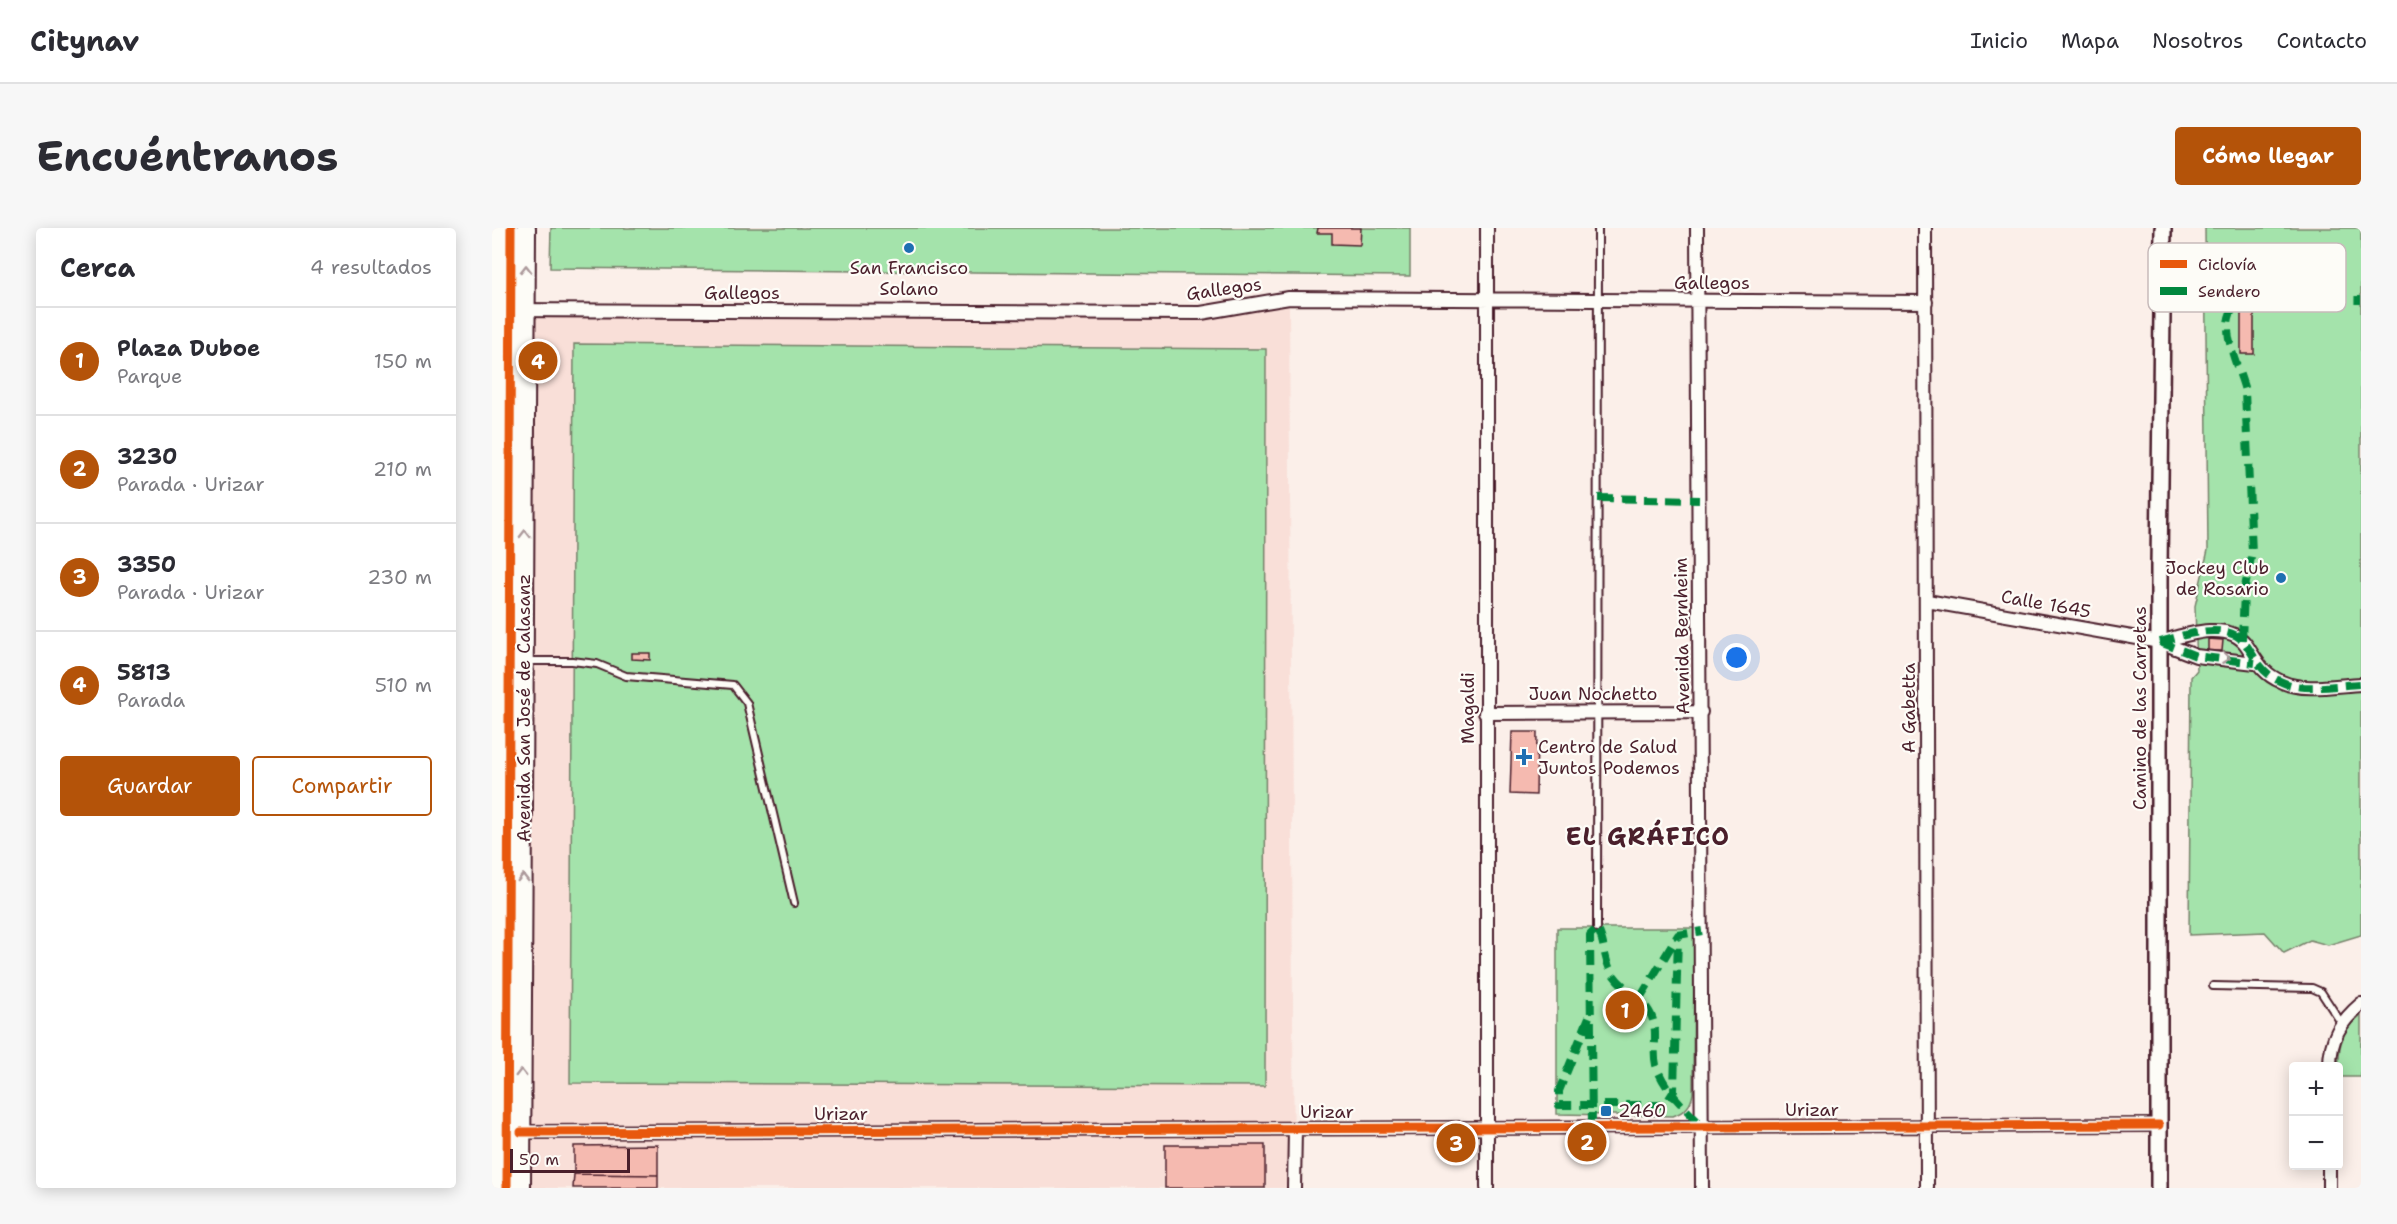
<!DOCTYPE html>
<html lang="es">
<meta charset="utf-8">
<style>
body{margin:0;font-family:"Shantell Sans",sans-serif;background:#f7f7f7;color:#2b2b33}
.controls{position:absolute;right:18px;bottom:18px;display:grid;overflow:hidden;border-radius:6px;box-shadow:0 3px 15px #0003}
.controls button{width:54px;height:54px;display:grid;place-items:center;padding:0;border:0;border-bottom:2px solid #e1e1e2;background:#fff;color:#2b2b33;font:30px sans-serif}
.scale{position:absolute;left:18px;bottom:15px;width:120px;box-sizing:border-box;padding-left:6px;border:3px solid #4a1f2b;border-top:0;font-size:16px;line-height:21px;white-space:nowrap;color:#4a1f2b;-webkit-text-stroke:4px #fdfcf7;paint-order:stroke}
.you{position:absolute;left:1245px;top:430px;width:21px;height:21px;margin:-15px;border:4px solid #fff;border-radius:50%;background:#1a73e8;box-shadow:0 0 0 9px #1a73e833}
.badge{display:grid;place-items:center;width:39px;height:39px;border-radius:50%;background:#b45309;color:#fff;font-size:20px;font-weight:700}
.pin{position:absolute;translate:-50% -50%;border:3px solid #fff;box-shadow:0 2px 6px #0006}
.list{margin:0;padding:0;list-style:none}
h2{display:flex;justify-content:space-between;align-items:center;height:78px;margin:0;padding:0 24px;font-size:26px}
h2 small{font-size:20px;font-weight:400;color:#7c7c81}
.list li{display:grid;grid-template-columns:39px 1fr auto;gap:18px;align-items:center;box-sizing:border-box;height:108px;padding:0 24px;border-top:2px solid #e1e1e2}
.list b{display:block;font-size:22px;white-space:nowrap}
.list p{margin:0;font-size:20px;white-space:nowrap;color:#7c7c81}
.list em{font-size:20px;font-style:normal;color:#7c7c81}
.actions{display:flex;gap:12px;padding:18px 24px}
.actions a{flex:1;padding:14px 0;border:2px solid #b45309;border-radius:6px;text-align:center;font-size:21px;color:#b45309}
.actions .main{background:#b45309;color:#fff}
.map{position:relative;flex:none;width:1869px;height:960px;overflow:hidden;border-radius:6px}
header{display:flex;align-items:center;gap:36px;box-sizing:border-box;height:84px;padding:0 30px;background:#fff;border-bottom:2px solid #e1e1e2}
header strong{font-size:28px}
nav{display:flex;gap:33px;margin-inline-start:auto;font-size:21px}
.intro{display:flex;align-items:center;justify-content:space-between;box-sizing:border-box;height:144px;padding:0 36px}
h1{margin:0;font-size:42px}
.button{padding:15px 27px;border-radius:6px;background:#b45309;color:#fff;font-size:21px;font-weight:700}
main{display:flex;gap:36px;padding:0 36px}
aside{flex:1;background:#fff;border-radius:6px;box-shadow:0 3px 15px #0003}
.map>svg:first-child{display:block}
.built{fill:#f9dfd8}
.green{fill:#a4e3ab;stroke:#77816b;stroke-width:1.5}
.building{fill:#f5bab0;stroke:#4a1f2b;stroke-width:1.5}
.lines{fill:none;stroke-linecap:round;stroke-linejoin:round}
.service-casing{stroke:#4a1f2b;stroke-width:10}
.minor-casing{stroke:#4a1f2b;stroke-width:16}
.tertiary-casing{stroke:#4a1f2b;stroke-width:20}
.secondary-casing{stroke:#4a1f2b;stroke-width:22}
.service{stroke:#fdfcf7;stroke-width:6}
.minor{stroke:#fdfcf7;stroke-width:12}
.tertiary{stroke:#fdfcf7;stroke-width:15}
.secondary{stroke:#fdfcf7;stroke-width:18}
.quiet{stroke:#00873e;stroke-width:8;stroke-dasharray:15 8;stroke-linecap:butt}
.cycleway-casing{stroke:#fdfcf7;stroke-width:13}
.cycleway{stroke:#e8590c;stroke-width:9}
.oneway{stroke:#ac999b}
.poi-dot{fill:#1f6fb2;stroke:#fdfcf7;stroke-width:2}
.labels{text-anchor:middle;stroke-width:4.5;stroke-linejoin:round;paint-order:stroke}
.poi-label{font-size:18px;fill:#4a1f2b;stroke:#fdfcf7;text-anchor:start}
.street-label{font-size:18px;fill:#4a1f2b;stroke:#fdfcf7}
.district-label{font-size:24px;font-weight:bold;letter-spacing:1.5px;fill:#4a1f2b;stroke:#fdfcf7}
.key{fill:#fdfcf7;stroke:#c7baba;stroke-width:1.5}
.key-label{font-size:16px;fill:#4a1f2b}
</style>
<header>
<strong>Citynav</strong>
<nav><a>Inicio</a><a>Mapa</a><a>Nosotros</a><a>Contacto</a></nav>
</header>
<div class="intro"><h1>Encuéntranos</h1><a class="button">Cómo llegar</a></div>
<main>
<aside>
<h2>Cerca<small>4 resultados</small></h2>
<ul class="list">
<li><span class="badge">1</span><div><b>Plaza Duboe</b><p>Parque</p></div><em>150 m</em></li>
<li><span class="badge">2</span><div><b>3230</b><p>Parada · Urizar</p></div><em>210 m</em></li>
<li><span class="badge">3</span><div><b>3350</b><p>Parada · Urizar</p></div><em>230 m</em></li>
<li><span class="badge">4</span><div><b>5813</b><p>Parada</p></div><em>510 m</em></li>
</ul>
<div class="actions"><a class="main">Guardar</a><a>Compartir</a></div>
</aside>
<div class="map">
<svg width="1869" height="960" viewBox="0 0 1869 960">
<rect width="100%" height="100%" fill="#fbefe9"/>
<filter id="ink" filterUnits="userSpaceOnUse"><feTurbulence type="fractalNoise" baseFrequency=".0167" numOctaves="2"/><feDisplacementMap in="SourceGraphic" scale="12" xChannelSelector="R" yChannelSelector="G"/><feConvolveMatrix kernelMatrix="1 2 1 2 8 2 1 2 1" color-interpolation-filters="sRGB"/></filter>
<g filter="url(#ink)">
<path class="built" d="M797 70 802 960H0V82L709 85Z"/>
<path class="green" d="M59 0H918V48L58 40Z
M1713 0H1869V707L1836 717 1818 712 1792 725 1773 704 1697 707 1699 449 1705 442 1703 378 1716 322Z
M82 116 774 121 773 858 78 855Z
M1065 700H1202L1201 865C1199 878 1194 883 1181 888L1065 886Z
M1869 787V849H1847C1846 827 1846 802 1869 787Z"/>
<path class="building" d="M826 0H869L868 17 840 16V5H825Z
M1749 82H1762V126H1749Z
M1716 411 1731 412 1730 423H1716Z
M140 425H158V432L140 431Z
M1020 504H1045L1044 567 1018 566Z
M166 917V947L82 946V918Z
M673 917H773V960H673Z
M82 946 166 947V960H81Z"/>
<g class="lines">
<defs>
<path id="service" d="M33 433H80L105 436 134 448 241 457 255 475 302 675
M1105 700 1106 0
M1721 758 1820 760 1829 764 1850 796"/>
<path id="minor" d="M995 0V960
M1205 0 1210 960
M1433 0 1435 960
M0 82 709 85 797 70 1434 74
M1435 373 1668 414 1704 428 1763 435
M1668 414C1692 407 1738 391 1755 418 1766 435 1771 446 1790 454 1812 464 1845 457 1869 456
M0 449 32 448
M993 485 1209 484
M1838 838C1838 811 1848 794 1869 776
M29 904 1667 897
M1837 938V960
M802 960 803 901"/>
<path id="tertiary" d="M1667 960V339L1671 0"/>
<path id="secondary" d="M2 960 5 0
M29 960 34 0"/>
</defs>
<use href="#service" class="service-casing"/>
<use href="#minor" class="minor-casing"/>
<use href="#tertiary" class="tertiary-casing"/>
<use href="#secondary" class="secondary-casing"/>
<use href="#service" class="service"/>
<use href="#minor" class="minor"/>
<use href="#tertiary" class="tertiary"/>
<use href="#secondary" class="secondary"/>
<path class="quiet" d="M1106 270 1207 272
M1750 412 1752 364 1760 325 1753 163C1747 137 1715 81 1758 71L1869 72
M1668 414C1692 407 1738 391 1755 418 1766 435 1771 446 1790 454 1812 464 1845 457 1869 456
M1668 414 1704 428 1763 435
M1148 770 1186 707 1210 703
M1097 789 1067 863V877H1173L1182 863 1186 707
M1100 900 1098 707 1105 700C1113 713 1111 729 1119 743 1129 761 1150 768 1159 787 1167 804 1160 820 1164 837 1172 862 1193 880 1211 899"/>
<defs>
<path id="cycleway" d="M29 904 1667 897
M15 960 19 0"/>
</defs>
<use href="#cycleway" class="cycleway-casing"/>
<use href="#cycleway" class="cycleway"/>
</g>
<defs><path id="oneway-chevron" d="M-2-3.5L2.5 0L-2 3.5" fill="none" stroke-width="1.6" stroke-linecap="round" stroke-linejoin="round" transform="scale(1.5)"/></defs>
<g class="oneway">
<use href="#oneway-chevron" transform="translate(34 41) rotate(-90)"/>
<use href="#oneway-chevron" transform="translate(33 306) rotate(-90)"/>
<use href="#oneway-chevron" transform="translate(1734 430) rotate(7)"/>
<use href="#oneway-chevron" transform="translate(31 650) rotate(-90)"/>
<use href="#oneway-chevron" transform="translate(29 845) rotate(-90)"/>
</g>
</g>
<g class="poi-dot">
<circle cx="417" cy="20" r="6"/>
<circle cx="1789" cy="350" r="6"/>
<path d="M1029 520h6v6h6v6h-6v6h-6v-6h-6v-6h6z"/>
<rect x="1108" y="877" width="12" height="12" rx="3"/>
</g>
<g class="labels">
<g class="poi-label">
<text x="417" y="46" text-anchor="middle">San Francisco<tspan x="417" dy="21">Solano</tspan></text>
<text x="1777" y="346" text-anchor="end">Jockey Club<tspan x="1777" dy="21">de Rosario</tspan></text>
<text x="1046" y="525">Centro de Salud<tspan x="1046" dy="21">Juntos Podemos</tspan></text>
<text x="1126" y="889">2460</text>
</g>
<g class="street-label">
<text x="1220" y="61">Gallegos</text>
<text transform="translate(732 61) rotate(-8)" y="6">Gallegos</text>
<text x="250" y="71">Gallegos</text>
<text transform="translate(1554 376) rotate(10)" y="6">Calle 1645</text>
<text transform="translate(1190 408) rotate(-91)" y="6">Avenida Bernheim</text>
<text x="1101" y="472">Juan Nochetto</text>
<text transform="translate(32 480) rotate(-90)" y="6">Avenida San José de Calasanz</text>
<text transform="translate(976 480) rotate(-90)" y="6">Magaldi</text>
<text transform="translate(1417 480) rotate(-90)" y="6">A Gabetta</text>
<text transform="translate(1648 480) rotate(-90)" y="6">Camino de las Carretas</text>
<text x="1320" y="888">Urizar</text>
<text x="835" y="890">Urizar</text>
<text x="349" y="892">Urizar</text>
</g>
<g class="district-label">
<text x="1156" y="617">EL GRÁFICO</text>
</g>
</g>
<rect x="1656" y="15" width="198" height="69" rx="9" class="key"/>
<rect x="1668" y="32" width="27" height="8" fill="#e8590c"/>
<rect x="1668" y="59" width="27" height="8" fill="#00873e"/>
<g class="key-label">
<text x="1706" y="42">Ciclovía</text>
<text x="1706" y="69">Sendero</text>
</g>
</svg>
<div class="controls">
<button>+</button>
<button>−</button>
</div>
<div class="scale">50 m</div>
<div class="you"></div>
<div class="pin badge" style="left:1133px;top:782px">1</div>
<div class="pin badge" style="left:1095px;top:914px">2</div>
<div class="pin badge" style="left:964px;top:915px">3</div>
<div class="pin badge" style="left:46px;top:133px">4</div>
</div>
</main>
